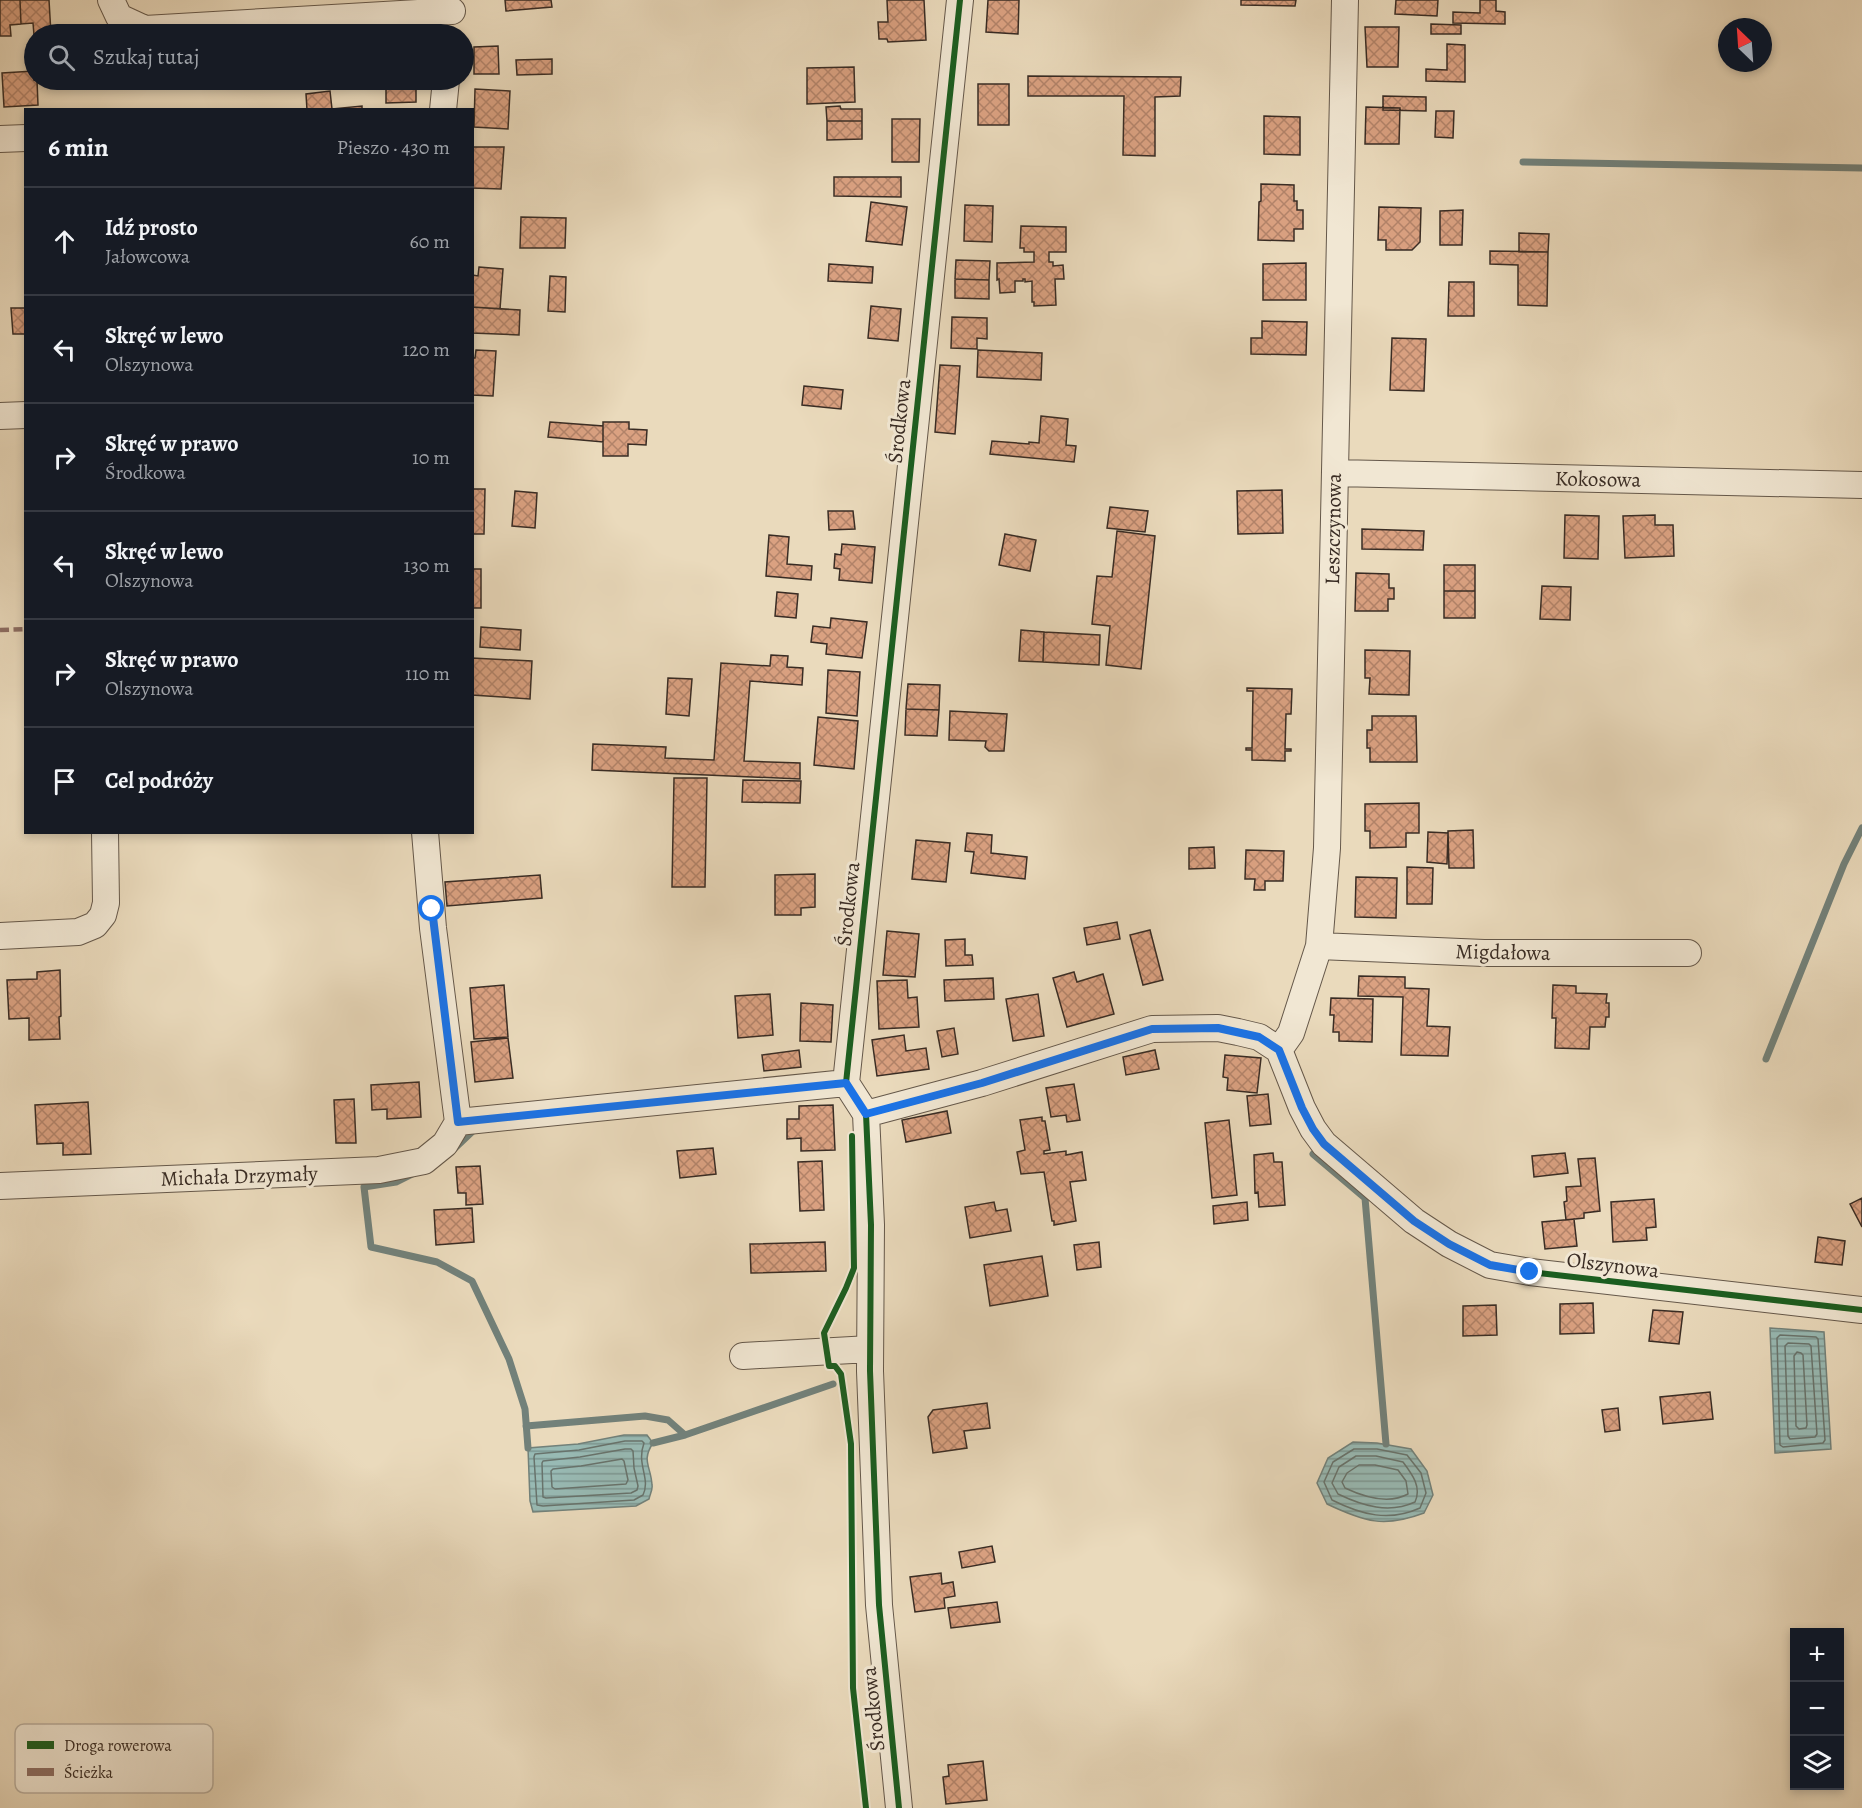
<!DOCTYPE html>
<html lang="pl">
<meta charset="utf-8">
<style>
body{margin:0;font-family:Alegreya,serif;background:#242831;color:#f1f3f6}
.controls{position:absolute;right:18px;bottom:18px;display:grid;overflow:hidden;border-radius:0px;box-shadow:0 3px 9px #0003}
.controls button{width:54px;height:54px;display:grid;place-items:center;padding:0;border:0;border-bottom:2px solid #363941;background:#171b24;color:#f1f3f6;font:30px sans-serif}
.compass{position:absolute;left:1718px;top:18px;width:54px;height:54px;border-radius:50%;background:#171b24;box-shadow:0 3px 9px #0003;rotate:335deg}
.stop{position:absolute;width:18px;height:18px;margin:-14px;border:4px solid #1a73e8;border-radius:50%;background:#fff}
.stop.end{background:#1a73e8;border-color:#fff;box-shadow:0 2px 6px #0008}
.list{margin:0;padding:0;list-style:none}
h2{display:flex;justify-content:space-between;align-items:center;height:78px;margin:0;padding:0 24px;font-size:26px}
h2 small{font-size:20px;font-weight:400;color:#9ea1a6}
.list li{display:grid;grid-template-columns:39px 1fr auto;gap:18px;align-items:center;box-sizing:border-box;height:108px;padding:0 24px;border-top:2px solid #363941}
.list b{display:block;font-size:22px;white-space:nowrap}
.list p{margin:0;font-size:20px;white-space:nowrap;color:#9ea1a6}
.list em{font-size:20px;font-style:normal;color:#9ea1a6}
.icon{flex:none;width:33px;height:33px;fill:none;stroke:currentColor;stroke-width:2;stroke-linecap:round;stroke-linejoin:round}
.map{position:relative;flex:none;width:1862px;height:1808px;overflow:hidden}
.search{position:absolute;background:#171b24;box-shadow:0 3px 9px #0003;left:24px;top:24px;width:450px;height:66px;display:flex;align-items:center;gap:15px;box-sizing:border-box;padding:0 21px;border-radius:33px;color:#9ea1a6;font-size:22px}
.panel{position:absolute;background:#171b24;box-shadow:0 3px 9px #0003;left:24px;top:108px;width:450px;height:726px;border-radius:0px}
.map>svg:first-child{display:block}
.water{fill:url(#water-rules);stroke:#72817a;stroke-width:1.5}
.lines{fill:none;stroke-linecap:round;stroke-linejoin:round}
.shore{stroke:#68736c;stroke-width:1.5}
.stream{stroke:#72817a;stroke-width:7}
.building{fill:url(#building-cross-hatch);stroke:#392c24;stroke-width:1.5}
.street-casing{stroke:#65584a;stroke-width:28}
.street{stroke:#f1e7d3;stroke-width:26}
.quiet{stroke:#8d6e63;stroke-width:4.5;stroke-dasharray:9 4.5;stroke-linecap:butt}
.cycleway-casing{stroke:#f1e7d3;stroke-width:10}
.cycleway{stroke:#1b5e20;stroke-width:6}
.route{stroke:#1a73e8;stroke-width:8}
.labels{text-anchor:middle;stroke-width:6;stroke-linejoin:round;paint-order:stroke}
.street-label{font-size:21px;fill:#392c24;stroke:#f1e7d3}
.key{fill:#f1e7d3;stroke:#baaf9e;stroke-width:1.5}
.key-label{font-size:16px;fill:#392c24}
</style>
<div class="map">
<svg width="1862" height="1808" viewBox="0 0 1862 1808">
<defs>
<pattern id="water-rules" width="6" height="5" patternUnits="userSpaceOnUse" patternTransform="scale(1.5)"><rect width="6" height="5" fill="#98bab4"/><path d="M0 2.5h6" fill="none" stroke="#7d9792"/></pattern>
<pattern id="building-cross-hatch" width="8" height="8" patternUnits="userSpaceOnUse" patternTransform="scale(1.5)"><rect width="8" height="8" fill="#daa181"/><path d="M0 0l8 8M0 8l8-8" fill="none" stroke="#b28369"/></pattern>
</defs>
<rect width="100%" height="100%" fill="#eadabc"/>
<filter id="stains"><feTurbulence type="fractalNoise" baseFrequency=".00333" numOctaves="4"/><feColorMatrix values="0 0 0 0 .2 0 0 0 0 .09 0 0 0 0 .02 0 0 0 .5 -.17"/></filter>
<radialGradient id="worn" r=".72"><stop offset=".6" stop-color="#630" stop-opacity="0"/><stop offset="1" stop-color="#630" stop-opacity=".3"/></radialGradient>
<path class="water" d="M1770 1328 1824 1332 1831 1449 1775 1453Z
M624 1435H647L653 1443C641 1461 651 1466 652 1485 653 1489 650 1494 649 1499L636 1506 533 1512 530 1501 528 1448 578 1444Z
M1353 1442 1377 1443 1411 1449 1427 1471 1433 1495 1424 1513C1384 1528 1365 1522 1327 1504L1317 1483 1328 1458Z"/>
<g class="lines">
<path class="shore" d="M1780 1335 1816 1337 1818 1339 1825 1440 1823 1443 1783 1447 1780 1445 1777 1338Z
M1788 1343 1809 1344 1811 1346 1817 1434 1815 1437 1790 1439 1788 1436 1785 1346Z
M1797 1352 1801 1353 1803 1355 1807 1425 1806 1428 1799 1429 1796 1426 1794 1356Z
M625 1441H642L644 1443C636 1465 651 1478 643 1495L634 1500 543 1506 537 1505 534 1457 535 1454 579 1450Z
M625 1449H631L633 1451 634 1468 638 1486 637 1490 631 1493 546 1498 543 1497 542 1463 543 1461 580 1457Z
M1354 1449H1377L1407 1455 1421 1473 1426 1493 1420 1508C1389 1522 1362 1515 1332 1500L1324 1482 1333 1462Z
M1356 1456H1376L1403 1462C1412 1474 1422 1487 1415 1502 1389 1514 1363 1506 1338 1494L1332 1483 1339 1467Z
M622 1459 624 1461 628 1480 626 1484 555 1489 552 1487 551 1471 553 1469 581 1466Z
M1359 1465H1375L1398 1470 1406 1481 1408 1494C1388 1505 1364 1497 1345 1488L1342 1482 1347 1473Z"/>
<path class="stream" d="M1523 162 1862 168
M1766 1059 1844 864 1862 828
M454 1149 474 1130
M1313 1154 1365 1198 1386 1444
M412 1174 396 1182 364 1187 371 1247 437 1262 472 1281 509 1359 525 1409 528 1448
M526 1426 645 1416 668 1420 685 1435 833 1384
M653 1443 685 1435"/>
</g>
<path class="building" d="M0 0H20L21 24 10 25 11 36H0Z
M20 0H49L51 34 34 35 33 23 21 24Z
M505 0H551L552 7 506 11Z
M887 0H924L926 40 888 42 887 39H879L878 22H888Z
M988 0H1019L1018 34 986 32Z
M1241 0H1296L1295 6 1241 5Z
M1396 0H1438L1437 16 1395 14Z
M1480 0H1496V11L1505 12V24L1453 23V12L1480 13Z
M1431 24 1461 25V34H1431Z
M1365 27H1399L1398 67H1367Z
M1447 44 1465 45V82L1426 81V69L1447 70Z
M498 46 499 74H474V47Z
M552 59V74L517 75 516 60Z
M854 67 855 102 807 104V68Z
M34 71V80H37L38 105 4 107 2 73Z
M1028 76 1181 77 1180 96 1155 97V156L1123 155 1124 96H1028Z
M386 80H416V102L386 103Z
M978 84H1009V125H978Z
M475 89 510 91 508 129 474 127Z
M330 91 332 109 362 106V110H307L306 94Z
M1383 96 1426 97V111L1383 110Z
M840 106 841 109H862V121H827L826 107Z
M1366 107 1400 108 1399 144H1365Z
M1436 111H1454L1453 138 1435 137Z
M1264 116 1300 117V155L1264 154Z
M892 119H920L919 162H892Z
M827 121H862V139L827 140Z
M472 147H504L501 189 472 188Z
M834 177H901V197L834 196Z
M1261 184 1294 185V201H1297V210H1303V229H1294V241L1258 240 1259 202 1261 201Z
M871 202 907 207 902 245 866 241Z
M965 205 993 206 992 242 964 241Z
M1379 207 1421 208 1420 242 1412 250H1386V240H1378Z
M1463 210 1462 245H1440V211Z
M521 217 566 218 565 248H520Z
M1021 226 1066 227V252H1049V262H1053V266L1063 265 1064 279H1055L1056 305 1034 306V302H1032V281L1025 282V279H1023V281H1015V292L1000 293 999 279 997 280V263L1034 262V252H1024V248H1020Z
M1519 233 1549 234 1548 252H1519Z
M1490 251 1548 252 1547 306 1518 305V265L1490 264Z
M956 260 990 261 989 280 955 279Z
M1306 263V300H1263V264Z
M829 264 873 267 872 283 828 281Z
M479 267 503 269 500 309 472 307V275L478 276Z
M550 276 566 277 565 312 548 311Z
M955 279 989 280V299L955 298Z
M1449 282H1474V316H1448Z
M871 306 901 309 898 341 868 338Z
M472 307 520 310 519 335 472 333Z
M11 308H26V334H13Z
M952 317 987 318V339L977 338V349L951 348Z
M1262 321 1307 322 1306 355 1251 354V338H1262Z
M1392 338 1426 339 1424 391 1390 390Z
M476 350 496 351 493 396 472 395V358H475Z
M978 350 1042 353 1041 380 977 377Z
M940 365 960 366 955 434 935 432Z
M804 386 843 390 841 409 802 405Z
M1041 416 1068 419 1066 445 1076 446 1074 462 990 454 992 441 1029 444V442L1039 443Z
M550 422 603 426V442L548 437Z
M603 422H629V429L647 430 646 445 628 444V456H603Z
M472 489H485L484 534H472Z
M1282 490 1283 533 1238 534 1237 491Z
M515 491 537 493 535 528 512 526Z
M1110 507 1148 511 1145 532 1107 528Z
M828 511H853L855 529 829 530Z
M1565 515 1599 516 1598 559 1564 558Z
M1655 515V525H1673L1674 556 1625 558 1623 516Z
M1362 529 1424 531 1423 550 1362 549Z
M1117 531 1155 536 1141 669 1106 665 1110 626 1092 624 1097 576 1112 577Z
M1005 534 1036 540 1030 571 999 565Z
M769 535 789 537 787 564 812 566 811 580 766 576Z
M842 544 875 547 872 583 839 580 840 569 834 568 835 554 841 555Z
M1444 565H1475V591H1444Z
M472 569H481V608H472Z
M1356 573 1389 574V588H1394V599H1388V611H1355Z
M1542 586 1571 587 1570 620 1540 619Z
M1444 591H1475V618H1444Z
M777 592 798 594 796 618 775 616Z
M831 618 867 622 862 658 826 654 827 644 811 642 813 626 830 628Z
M481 627 521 630 520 650 480 647Z
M1021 630 1044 632 1043 662 1019 661Z
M1044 632 1100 635 1099 665 1043 662Z
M1365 650 1410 651 1409 695 1369 694 1370 678H1365Z
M771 655 788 656 787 667 803 668 802 685 750 681 744 761 800 763V779L592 770 593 744 666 747 665 758 714 760 721 663 770 666Z
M472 658 532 661 530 699 472 695Z
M828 670 860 672 857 716 826 713Z
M668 678 692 679 689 716 666 714Z
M908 684 940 685 939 710 906 709Z
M1247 688 1292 689 1291 714H1286L1285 749H1291V751H1285V761L1252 760V750H1246V748H1252L1253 691H1247Z
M906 709 939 710 937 736 905 735Z
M950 711 1007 714 1004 751H989L985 747 986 741 949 740Z
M1372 716H1416L1417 762H1370V748H1367V730H1372Z
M818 717 858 721 854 769 814 765Z
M674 778H707L705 887H672Z
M743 780 801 781 800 803 742 802Z
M1419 803V833H1406V847L1370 848V831H1365V804Z
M1473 830 1474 868H1449L1448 831Z
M1428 832 1448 833 1447 864 1427 862Z
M967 833 992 835 991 853 1027 857 1025 879 971 873 974 852 965 851Z
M916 840 950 843 946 882 912 879Z
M1214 847 1215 868 1189 869V848Z
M1246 850 1284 851 1283 881H1265V890H1254L1255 879H1245Z
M1407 867 1433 868 1432 904H1407Z
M815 874V907L801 908V915H775V875Z
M540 875 542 898 447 906 445 882Z
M1356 877 1397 878 1396 918 1355 917Z
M1117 922 1120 939 1087 945 1084 928Z
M1150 930 1163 980 1143 985 1130 935Z
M887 931 919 934 915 977 883 975Z
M965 939V955H972L973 965 946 966 945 940Z
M60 970 61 1016 59 1017 60 1039 29 1040V1018L9 1019 7 980 37 979V972Z
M1074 972 1077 982 1103 974 1114 1014 1067 1027 1053 978Z
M1359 976 1405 977V988L1429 989 1427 1026 1450 1027 1448 1056 1401 1055 1403 997 1358 996Z
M993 978 994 999 945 1001 944 980Z
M907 980 908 998 917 997 919 1027 879 1029 877 981Z
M504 985 508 1037 474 1039 470 988Z
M1553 985 1576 986V993L1607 994 1606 1003H1609V1017H1606L1605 1027H1590L1589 1049 1555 1048 1556 1018H1552Z
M770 994 773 1035 738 1038 735 996Z
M1038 994 1044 1036 1013 1041 1006 999Z
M1331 998 1373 999 1372 1042 1339 1041V1032H1333L1334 1015H1330Z
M801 1003 833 1005 831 1042 800 1041Z
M954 1028 958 1054 942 1057 937 1031Z
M904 1035 906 1051 926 1048 929 1069 877 1076 872 1040Z
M508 1038 513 1078 475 1082 471 1042Z
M799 1050 801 1067 764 1071 762 1055Z
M1155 1050 1159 1069 1126 1075 1123 1057Z
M1225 1055 1261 1058 1257 1093 1227 1090 1228 1078 1223 1077Z
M419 1082 421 1117 387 1119V1109L372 1110 371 1085Z
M1074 1084 1080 1120 1067 1122 1066 1115 1051 1117 1046 1088Z
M1268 1094 1271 1124 1250 1126 1247 1096Z
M354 1099 356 1143H336L334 1100Z
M88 1102 91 1154 63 1155V1143L37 1144 35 1105Z
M833 1105 835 1150 801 1151V1138L787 1139V1119H799V1106Z
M947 1111 951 1133 906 1142 902 1120Z
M1042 1117V1121H1045L1050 1150 1044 1151V1154L1066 1151V1155L1082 1152 1086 1180 1070 1182 1076 1221 1054 1225V1221H1052L1044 1172 1021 1174 1017 1152 1025 1150 1020 1120Z
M1229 1120 1237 1195 1212 1198 1205 1123Z
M713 1148 716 1174 680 1178 677 1151Z
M1273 1153 1274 1162H1282L1285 1205 1259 1207 1258 1192 1255 1193 1254 1155Z
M1565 1153 1568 1173 1534 1177 1532 1156Z
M1595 1158 1600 1211 1584 1213V1218L1566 1220 1564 1202 1567 1201 1566 1187 1581 1186 1578 1159Z
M822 1161 824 1210 800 1211 798 1162Z
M480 1166 483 1204 466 1205V1193H458L456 1167Z
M1862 1198V1227L1850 1204Z
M1654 1199 1656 1227 1646 1228 1647 1240 1613 1242 1611 1202Z
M994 1202 996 1211 1007 1209 1011 1231 970 1238 965 1207Z
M1247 1202 1248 1220 1214 1224 1213 1206Z
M472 1208 474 1242 436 1245 434 1210Z
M1574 1219 1577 1246 1545 1249 1542 1222Z
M1818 1237 1845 1241 1842 1265 1815 1262Z
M825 1242 826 1271 751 1273 750 1244Z
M1099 1242 1101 1267 1077 1270 1074 1245Z
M1042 1256 1048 1296 990 1306 984 1265Z
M1593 1303 1594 1333 1560 1334V1304Z
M1496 1305 1497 1335 1463 1336V1306Z
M1653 1310 1683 1312 1679 1344 1649 1341Z
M1710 1392 1713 1419 1663 1424 1660 1397Z
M987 1403 990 1428 964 1431 967 1448 933 1453 928 1417 933 1410Z
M1618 1408 1620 1430 1605 1432 1602 1410Z
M992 1546 995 1562 962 1568 959 1552Z
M941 1573 942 1584 953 1582 955 1596 944 1598 945 1608 915 1612 910 1577Z
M997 1602 1000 1622 951 1628 948 1608Z
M983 1761 987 1800 946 1804 943 1777 949 1776 948 1765Z"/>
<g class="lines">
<defs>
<path id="street" d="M111 0 119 17 145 29 452 11
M443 110 446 80
M0 139 26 138
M0 416 26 415
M1335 473 1862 485
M425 832 433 928 458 1122
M0 936 78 932 95 925 103 915 106 903 105 832
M1319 946 1484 953H1688
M1279 1050 1291 1033 1319 946 1327 848 1345 0
M866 1114 982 1083 1152 1029 1218 1028 1238 1032 1259 1037 1279 1050 1302 1108 1313 1129 1324 1144 1414 1221 1449 1244 1490 1265 1530 1272 1862 1310
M458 1122 846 1083
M0 1186 379 1170 424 1161 445 1144 458 1122
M743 1356 870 1349
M899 1808 879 1605 870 1371 871 1225 866 1114 846 1083 960 0"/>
</defs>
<use href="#street" class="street-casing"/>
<use href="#street" class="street"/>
<path class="quiet" d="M0 630 26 629"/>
<defs>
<path id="cycleway" d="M866 1114 982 1083 1152 1029 1218 1028 1238 1032 1259 1037 1279 1050 1302 1108 1313 1129 1324 1144 1414 1221 1449 1244 1490 1265 1530 1272 1862 1310
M852 1136 854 1268 846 1288 824 1333 829 1366H835L841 1374 851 1444 853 1688 866 1808
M899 1808 879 1605 870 1371 871 1225 866 1114 846 1083 960 0"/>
</defs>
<use href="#cycleway" class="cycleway-casing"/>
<use href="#cycleway" class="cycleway"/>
</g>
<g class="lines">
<path class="route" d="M432 909 458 1122 846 1083 866 1114 982 1083 1152 1029 1218 1028 1259 1037 1279 1050 1302 1108 1313 1129 1324 1144 1414 1221 1449 1244 1490 1265 1530 1272"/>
</g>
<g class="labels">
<g class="street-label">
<text transform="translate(899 421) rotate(-84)" y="7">Środkowa</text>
<text transform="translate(1598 479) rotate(1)" y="7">Kokosowa</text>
<text transform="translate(1333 529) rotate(-89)" y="7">Leszczynowa</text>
<text transform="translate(848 904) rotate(-84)" y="7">Środkowa</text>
<text transform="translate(1503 952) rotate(1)" y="7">Migdałowa</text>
<text transform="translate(239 1176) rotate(-2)" y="7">Michała Drzymały</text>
<text transform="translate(1613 1265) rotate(7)" y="7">Olszynowa</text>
<text transform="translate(873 1709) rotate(-96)" y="7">Środkowa</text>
</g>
</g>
<rect x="15" y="1724" width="198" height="69" rx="9" class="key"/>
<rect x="27" y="1741" width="27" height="8" fill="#1b5e20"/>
<rect x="27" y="1768" width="27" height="8" fill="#8d6e63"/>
<g class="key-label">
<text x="64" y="1751">Droga rowerowa</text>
<text x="64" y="1778">Ścieżka</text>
</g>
<rect width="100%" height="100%" filter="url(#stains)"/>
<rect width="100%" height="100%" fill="url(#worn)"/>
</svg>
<div class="controls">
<button>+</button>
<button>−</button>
<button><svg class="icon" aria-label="layers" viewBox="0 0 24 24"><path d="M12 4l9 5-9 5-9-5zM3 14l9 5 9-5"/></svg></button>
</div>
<svg class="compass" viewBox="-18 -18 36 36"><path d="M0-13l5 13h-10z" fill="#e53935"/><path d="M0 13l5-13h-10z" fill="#9ea1a6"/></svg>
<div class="stop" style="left:432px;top:909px"></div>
<div class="stop end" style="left:1530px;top:1272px"></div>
<div class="search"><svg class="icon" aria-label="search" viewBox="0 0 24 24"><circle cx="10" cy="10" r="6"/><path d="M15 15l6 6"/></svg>Szukaj tutaj</div>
<section class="panel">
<h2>6 min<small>Pieszo · 430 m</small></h2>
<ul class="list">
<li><svg class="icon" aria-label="ahead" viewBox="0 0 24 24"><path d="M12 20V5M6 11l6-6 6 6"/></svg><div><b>Idź prosto</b><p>Jałowcowa</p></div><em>60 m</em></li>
<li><svg class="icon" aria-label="left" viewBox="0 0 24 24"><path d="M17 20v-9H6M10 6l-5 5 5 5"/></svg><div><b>Skręć w lewo</b><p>Olszynowa</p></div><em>120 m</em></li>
<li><svg class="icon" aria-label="right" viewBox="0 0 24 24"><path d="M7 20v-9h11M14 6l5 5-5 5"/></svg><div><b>Skręć w prawo</b><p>Środkowa</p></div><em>10 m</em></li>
<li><svg class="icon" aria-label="left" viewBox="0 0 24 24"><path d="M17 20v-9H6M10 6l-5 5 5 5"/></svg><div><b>Skręć w lewo</b><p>Olszynowa</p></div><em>130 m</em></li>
<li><svg class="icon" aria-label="right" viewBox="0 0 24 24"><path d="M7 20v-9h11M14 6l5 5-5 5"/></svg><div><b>Skręć w prawo</b><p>Olszynowa</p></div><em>110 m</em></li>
<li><svg class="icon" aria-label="arrive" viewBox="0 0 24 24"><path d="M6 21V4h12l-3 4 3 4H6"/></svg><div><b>Cel podróży</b></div></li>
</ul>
</section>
</div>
